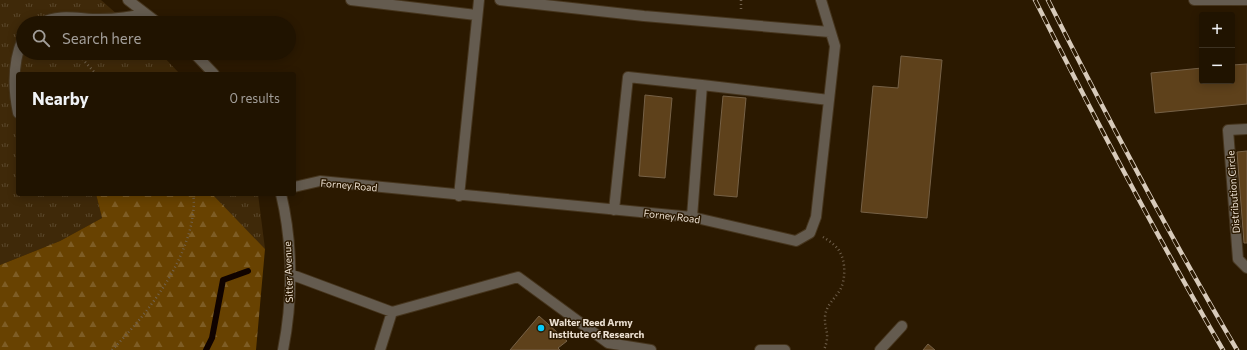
<!DOCTYPE html>
<meta charset="utf-8">
<style>
body{margin:0;font-family:Commissioner,sans-serif;background:#2d200f;color:#f1f3f6}
.controls{position:absolute;right:12px;top:12px;display:grid;overflow:hidden;border-radius:4px;box-shadow:0 2px 10px #0003}
.controls button{width:36px;height:36px;display:grid;place-items:center;padding:0;border:0;border-bottom:1px solid #3d3222;background:#201300;color:#f1f3f6;font:20px sans-serif}
.list{margin:0;padding:0;list-style:none}
h2{display:flex;justify-content:space-between;align-items:center;height:52px;margin:0;padding:0 16px;font-size:17px}
h2 small{font-size:13px;font-weight:400;color:#a29e99}
.icon{flex:none;width:22px;height:22px;fill:none;stroke:currentColor;stroke-width:2;stroke-linecap:round;stroke-linejoin:round}
.map{position:relative;flex:none;width:1247px;height:350px;overflow:hidden}
.search{position:absolute;background:#201300;box-shadow:0 2px 10px #0003;left:16px;top:16px;width:280px;height:44px;display:flex;align-items:center;gap:10px;box-sizing:border-box;padding:0 14px;border-radius:22px;color:#a29e99;font-size:15px}
.panel{position:absolute;background:#201300;box-shadow:0 2px 10px #0003;left:16px;top:72px;width:280px;height:124px;border-radius:4px}
.map>svg:first-child{display:block}
.grass{fill:url(#grass-tufts)}
.forest{fill:url(#forest-firs)}
.lines{fill:none;stroke-linecap:round;stroke-linejoin:round}
.stream{stroke:#100300;stroke-width:6}
.building{fill:#5e411b;stroke:#766146}
.minor-casing{stroke:#46351d;stroke-width:12}
.path{stroke:#71614c;stroke-width:2.5;stroke-dasharray:1 3;stroke-linecap:butt}
.minor{stroke:#645b4f;stroke-width:10}
.rail-casing{stroke:#d7caba;stroke-width:4.5}
.rail{stroke:#2b1900;stroke-width:3;stroke-dasharray:9;stroke-linecap:butt}
.poi-dot{fill:#05cbf9;stroke:#2b1900;stroke-width:1.5}
.labels{text-anchor:middle;stroke-width:3;stroke-linejoin:round;paint-order:stroke}
.street-label{font-size:10px;fill:#ece0d1;stroke:#2b1900}
.poi-label{font-size:10px;font-weight:bold;fill:#ece0d1;stroke:#2b1900;text-anchor:start}
</style>
<div class="map">
<svg width="1247" height="350" viewBox="0 0 1247 350">
<defs>
<pattern id="grass-tufts" width="24" height="20" patternUnits="userSpaceOnUse"><rect width="24" height="20" fill="#3f2909"/><path d="M3 7l-1-3M5 7V3M7 7l1-3M15 17l-1-3M17 17v-4M19 17l1-3" fill="none" stroke="#5b482c"/></pattern>
<pattern id="forest-firs" width="22" height="20" patternUnits="userSpaceOnUse"><rect width="22" height="20" fill="#684201"/><path d="M5 1l3.5 6h-7zM16 11l3.5 6h-7z" fill="#7e5d25"/></pattern>
</defs>
<rect width="100%" height="100%" fill="#2b1900"/>
<path class="grass" d="M0 0H101L127 23H23V53H160L180 74H18V194H96L102 218 60 241 0 265Z
M212 194H258L265 249 218 202Z"/>
<path class="forest" d="M96 194H212L265 249 256 350H0V265L60 241 102 218Z"/>
<g class="lines">
<path class="stream" d="M206 350 212 338 223 280 248 271"/>
</g>
<path class="building" d="M901 56 942 60 927 218 861 212 873 86 898 88Z
M1247 64V104L1155 113 1151 73 1202 68V81H1232V65Z
M645 95 672 98 665 178 639 176Z
M723 96 746 98 737 197 714 195Z
M1247 151V243H1244L1237 152Z
M539 316 567 341 558 348 560 350H510Z
M928 344 935 350H923Z"/>
<g class="lines">
<defs>
<path id="minor" d="M128 0 158 23
M351 0 476 15
M500 0 644 16 830 32
M1194 0H1246
M41 23C59 13 80 19 99 19 115 19 129 18 145 13
M194 53 214 74
M702 85 829 100
M18 113C13 89 13 61 23 38
M1247 129 1228 130 1238 259 1247 268
M294 187 320 181 692 217 796 241 810 233 816 217 835 46 821 0
M281 194C293 244 293 300 283 350
M459 196 479 0
M614 210 628 77 702 85 692 217
M290 274 392 312 518 277 608 343 651 350
M380 350 392 312
M760 350H785
M880 350 902 326"/>
</defs>
<use href="#minor" class="minor-casing"/>
<path class="path" d="M741 9V0
M77 53 96 74
M823 237C828 240 834 244 838 249 846 260 846 279 840 290 834 300 826 305 825 317 824 331 831 332 824 350
M112 350C146 315 182 270 192 221 193 213 195 203 193 194"/>
<use href="#minor" class="minor"/>
<defs>
<path id="rail" d="M1035 0C1095 119 1156 235 1223 350
M1048 0C1108 119 1169 235 1237 350"/>
</defs>
<use href="#rail" class="rail-casing"/>
<use href="#rail" class="rail"/>
</g>
<circle class="poi-dot" cx="541" cy="328" r="4"/>
<g class="labels">
<g class="street-label">
<text transform="translate(349 185) rotate(5)" y="4">Forney Road</text>
<text transform="translate(1233 192) rotate(-94)" y="4">Distribution Circle</text>
<text transform="translate(672 216) rotate(7)" y="4">Forney Road</text>
<text transform="translate(288 272) rotate(-92)" y="4">Sitter Avenue</text>
</g>
<g class="poi-label">
<text x="549" y="326">Walter Reed Army<tspan x="549" dy="12">Institute of Research</tspan></text>
</g>
</g>
</svg>
<div class="controls">
<button>+</button>
<button>−</button>
</div>
<div class="search"><svg class="icon" aria-label="search" viewBox="0 0 24 24"><circle cx="10" cy="10" r="6"/><path d="M15 15l6 6"/></svg>Search here</div>
<section class="panel">
<h2>Nearby<small>0 results</small></h2>
<ul class="list">
</ul>
</section>
</div>
